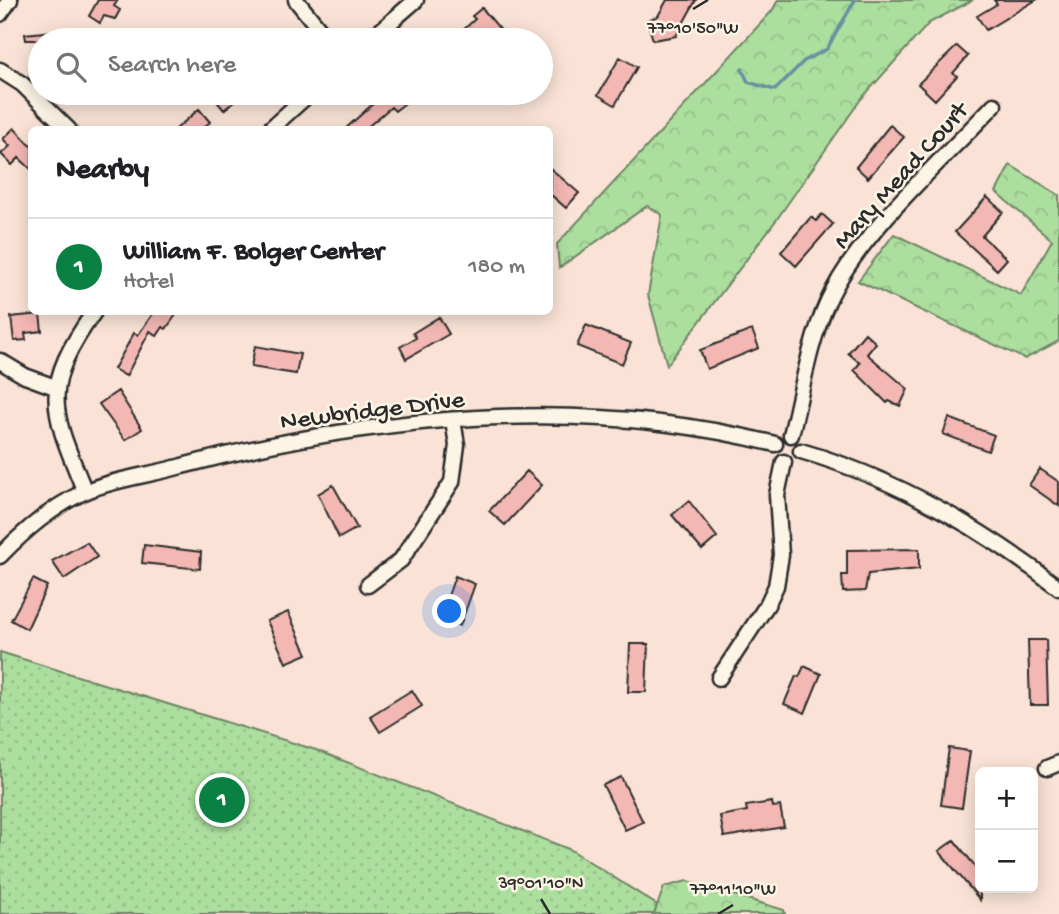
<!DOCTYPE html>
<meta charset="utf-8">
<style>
body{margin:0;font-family:"Gochi Hand",sans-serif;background:#f6f6f6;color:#202124}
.controls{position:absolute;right:21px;bottom:21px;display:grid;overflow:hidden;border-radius:10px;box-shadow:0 4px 18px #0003}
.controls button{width:63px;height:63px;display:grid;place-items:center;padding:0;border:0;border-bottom:2px solid #e0e0e0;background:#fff;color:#202124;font:35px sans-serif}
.you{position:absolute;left:450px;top:612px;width:24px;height:24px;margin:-18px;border:5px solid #fff;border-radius:50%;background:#1a73e8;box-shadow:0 0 0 10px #1a73e833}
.badge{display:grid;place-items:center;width:46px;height:46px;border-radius:50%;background:#0b8043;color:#fff;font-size:23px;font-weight:700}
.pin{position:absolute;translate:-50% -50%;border:4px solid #fff;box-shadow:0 2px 7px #0006}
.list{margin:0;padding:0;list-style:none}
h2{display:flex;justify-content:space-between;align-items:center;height:91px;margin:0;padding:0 28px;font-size:30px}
h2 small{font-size:23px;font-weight:400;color:#757577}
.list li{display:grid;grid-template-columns:46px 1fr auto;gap:21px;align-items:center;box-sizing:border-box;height:98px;padding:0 28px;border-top:2px solid #e0e0e0}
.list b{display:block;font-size:26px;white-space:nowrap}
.list p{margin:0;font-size:23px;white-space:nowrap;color:#757577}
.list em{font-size:23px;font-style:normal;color:#757577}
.icon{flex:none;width:38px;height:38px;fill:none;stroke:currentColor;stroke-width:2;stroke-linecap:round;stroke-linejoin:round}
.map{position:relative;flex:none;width:1059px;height:914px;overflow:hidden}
.search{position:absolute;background:#fff;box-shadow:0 4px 18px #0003;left:28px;top:28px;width:525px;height:77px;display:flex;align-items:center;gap:18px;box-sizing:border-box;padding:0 24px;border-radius:38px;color:#757577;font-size:26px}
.panel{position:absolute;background:#fff;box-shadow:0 4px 18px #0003;left:28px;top:126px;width:525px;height:189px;border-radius:10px}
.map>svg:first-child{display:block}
.grass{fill:url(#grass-dots);stroke:#6c8464;stroke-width:2}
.forest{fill:url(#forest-crowns);stroke:#6c8464;stroke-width:2}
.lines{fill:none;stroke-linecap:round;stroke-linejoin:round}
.stream{stroke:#6890a2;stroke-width:3.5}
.building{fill:#f4b8b4;stroke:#2b2b2b;stroke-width:2}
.minor-casing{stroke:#2b2b2b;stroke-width:19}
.minor{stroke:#fcf5e5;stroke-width:14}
.ticks{fill:none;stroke:#2b2b2b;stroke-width:2.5}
.labels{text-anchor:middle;stroke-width:5;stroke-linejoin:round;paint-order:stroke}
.street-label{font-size:26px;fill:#2b2b2b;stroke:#fcf5e5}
.ticks-label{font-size:18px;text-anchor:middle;fill:#2b2b2b;stroke:#fcf5e5;stroke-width:5;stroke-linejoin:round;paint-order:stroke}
</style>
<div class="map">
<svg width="1059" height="914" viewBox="0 0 1059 914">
<defs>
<pattern id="grass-dots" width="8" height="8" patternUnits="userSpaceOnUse" patternTransform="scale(1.75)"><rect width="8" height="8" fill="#acde9e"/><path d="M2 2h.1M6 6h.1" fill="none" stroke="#94bf88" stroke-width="1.8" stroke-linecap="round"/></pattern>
<pattern id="forest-crowns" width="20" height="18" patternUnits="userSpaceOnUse" patternTransform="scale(1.75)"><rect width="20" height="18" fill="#acde9e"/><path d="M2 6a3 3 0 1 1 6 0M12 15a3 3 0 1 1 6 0" fill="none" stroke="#94bf88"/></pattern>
</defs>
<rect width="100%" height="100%" fill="#fae3d6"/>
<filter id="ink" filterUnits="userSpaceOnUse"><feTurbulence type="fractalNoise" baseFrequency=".0143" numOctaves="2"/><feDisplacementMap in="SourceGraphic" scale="14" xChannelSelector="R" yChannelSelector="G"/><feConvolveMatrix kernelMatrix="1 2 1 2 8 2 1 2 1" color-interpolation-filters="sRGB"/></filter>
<g filter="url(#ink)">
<path class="grass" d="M0 652 316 750 571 850 671 914H0Z"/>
<path class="forest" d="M778 0H973L929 23 861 99 777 219 667 365 648 295 662 215 647 206 559 268 557 244 772 11Z
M1010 165 1059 195V341L1025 359 858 281 894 234 1021 295 1052 240 996 192Z
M687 881 784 910 785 914H654L664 887Z"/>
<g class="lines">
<path class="stream" d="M742 69 748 82 775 90 804 61 827 49 855 0"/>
</g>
<path class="building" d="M98 0H118L114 6 120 10 115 19 104 16 100 23 89 16Z
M667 0H696L676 36 653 40 647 20 658 16Z
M994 0H1036L986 30 977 16 997 4Z
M482 8 509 40 495 35 488 40H467L460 33 475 19 472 16Z
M64 30 65 40H26L25 34Z
M957 46 968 56 953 73 957 76 935 100 918 84Z
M620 57 637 67 615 105 598 95Z
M221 93H244L224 110 214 98Z
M385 93H418L395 111 391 107 364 130H344Z
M199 109 210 122 201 130H175Z
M890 125 904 137 868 178 856 167Z
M14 128 32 147V170L19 158 12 165 1 154 10 146 3 139Z
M550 168 579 193 566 208 550 194Z
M987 197 1003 212 982 236 1007 259 997 270 955 232Z
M822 214 833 224 796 266 781 252 811 217 816 221Z
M154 312H178L166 329 163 327 157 336 150 331 126 376 114 369 134 333 138 335Z
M40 314 42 331 25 333 26 340 14 341 11 317Z
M439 317 449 334 406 359 400 347 416 338 413 333Z
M586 325 631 343 622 364 577 346Z
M752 330 759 348 707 369 700 350Z
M865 333 876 343 867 354 908 389 900 406 889 401 887 403 854 370 860 363 848 353Z
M255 346 300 354 296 374 251 367Z
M118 391 142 429 125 440 99 404Z
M949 418 994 435 988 451 943 434Z
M1040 469 1059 482V506L1029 485Z
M527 471 542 485 505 525 489 511Z
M333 485 357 528 339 538 318 494Z
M689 501 717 537 702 550 672 515Z
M87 542 97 557 64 579 52 561Z
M144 545 201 552 200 569 142 563Z
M919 549V569L868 574 865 591 843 592 842 575H847V550Z
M455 576 475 584 460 626 440 619Z
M33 579 47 586 27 629 11 620Z
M288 612 307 654 286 663 267 621Z
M1028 640H1046L1048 705H1030Z
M630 644H648L646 692H628Z
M804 666 821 674 805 713 784 704 796 676 799 677Z
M412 690 422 706 380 732 370 716Z
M949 748 970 751 962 808 941 805Z
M621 777 643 822 625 830 603 785Z
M772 802 773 807 780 806 784 827 724 837 720 816 747 811 746 806Z
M954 840 980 872V900L939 851Z"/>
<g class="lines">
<defs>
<path id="minor" d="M296 0 328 40
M0 14 10 0
M370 40 416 0
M0 70 22 84 69 130
M269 130 310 93
M0 361 25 376 55 387
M791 435C802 391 809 343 828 301 858 234 943 160 994 105
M801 451C894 478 983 529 1059 588
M85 492C52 410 39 390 94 312
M0 556C24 531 52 507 84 492 114 479 151 475 182 466 371 416 583 395 775 444
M368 585 401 560 452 482 457 445 453 420
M719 678 767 605 776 586 781 555 777 495 784 462
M1047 768 1059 763"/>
</defs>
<use href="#minor" class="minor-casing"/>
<use href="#minor" class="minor"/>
</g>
</g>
<path class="ticks" d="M693 9 708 0M541 899 550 914M718 914 733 905"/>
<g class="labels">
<g class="street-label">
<text transform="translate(899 174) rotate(-48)" y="9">Mary Mead Court</text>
<text transform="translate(372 408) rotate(-7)" y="9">Newbridge Drive</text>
</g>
</g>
<g class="ticks-label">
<text x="693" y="33">77°10'50"W</text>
<text x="541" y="888">39°01'10"N</text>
<text x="733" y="894">77°11'10"W</text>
</g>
</svg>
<div class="controls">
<button>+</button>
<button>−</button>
</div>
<div class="you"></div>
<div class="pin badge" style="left:222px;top:800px">1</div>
<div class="search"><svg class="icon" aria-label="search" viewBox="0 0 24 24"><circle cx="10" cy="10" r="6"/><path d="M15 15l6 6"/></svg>Search here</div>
<section class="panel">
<h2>Nearby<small></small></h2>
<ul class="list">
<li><span class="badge">1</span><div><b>William F. Bolger Center</b><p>Hotel</p></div><em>180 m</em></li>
</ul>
</section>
</div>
